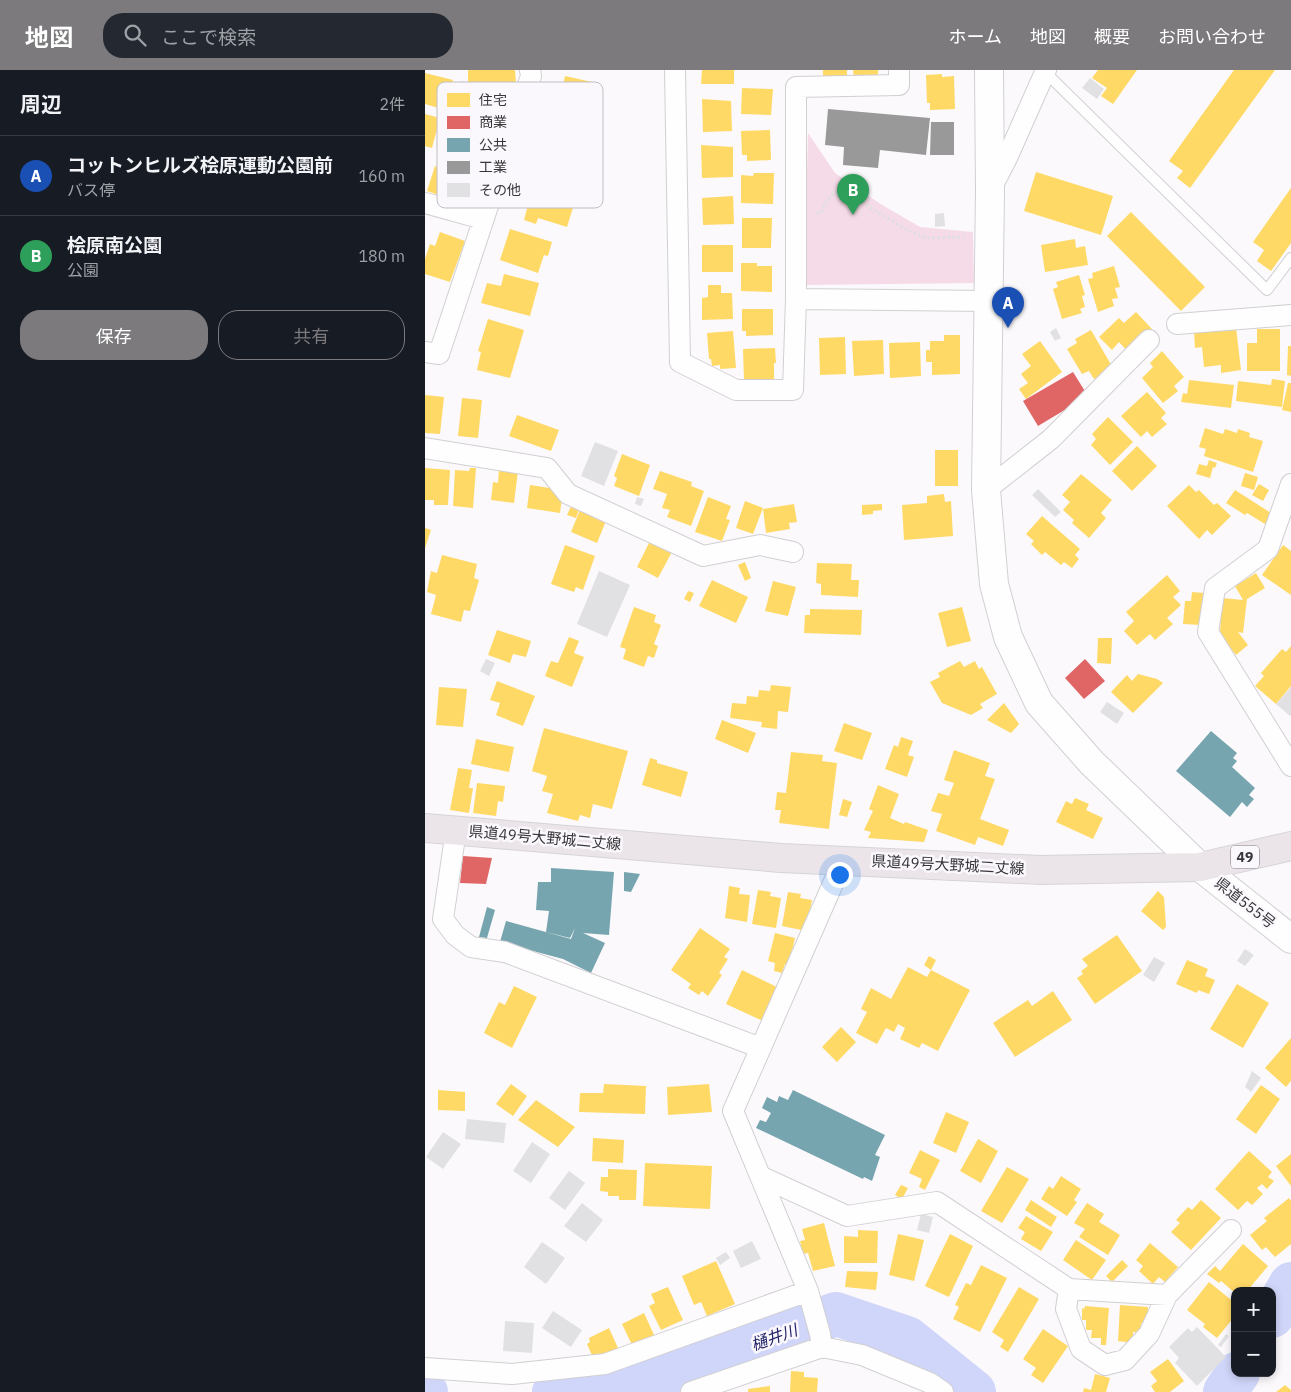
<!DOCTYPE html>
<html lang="ja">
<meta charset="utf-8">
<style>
body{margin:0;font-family:"IBM Plex Sans","Noto Sans JP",sans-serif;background:#242831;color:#f1f3f6}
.controls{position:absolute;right:15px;bottom:15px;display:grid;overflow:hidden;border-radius:10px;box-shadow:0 2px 8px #0003}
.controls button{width:45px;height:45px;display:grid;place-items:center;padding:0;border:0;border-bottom:1px solid #363941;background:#171b24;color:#f1f3f6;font:25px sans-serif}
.you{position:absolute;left:414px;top:804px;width:18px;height:18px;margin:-12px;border:4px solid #fff;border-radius:50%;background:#1a73e8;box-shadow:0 0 0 8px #1a73e833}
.badge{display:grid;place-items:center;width:32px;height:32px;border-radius:50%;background:#7c7a7d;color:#fff;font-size:16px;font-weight:700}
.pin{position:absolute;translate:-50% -41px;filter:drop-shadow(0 1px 2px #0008)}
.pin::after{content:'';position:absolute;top:26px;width:18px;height:15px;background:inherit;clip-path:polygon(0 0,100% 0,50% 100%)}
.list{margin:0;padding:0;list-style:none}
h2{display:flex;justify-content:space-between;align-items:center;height:65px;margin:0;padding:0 20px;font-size:21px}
h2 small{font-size:16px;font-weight:400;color:#9ea1a6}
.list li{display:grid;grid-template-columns:32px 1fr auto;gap:15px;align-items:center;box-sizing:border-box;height:80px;padding:0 20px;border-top:1px solid #363941}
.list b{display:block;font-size:19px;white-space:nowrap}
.list p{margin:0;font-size:16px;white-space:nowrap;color:#9ea1a6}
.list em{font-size:16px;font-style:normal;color:#9ea1a6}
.actions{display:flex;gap:10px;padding:15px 20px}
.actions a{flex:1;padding:11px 0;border:1px solid #7c7a7d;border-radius:20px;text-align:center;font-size:18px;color:#7c7a7d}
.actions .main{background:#7c7a7d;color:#fff}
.icon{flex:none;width:28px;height:28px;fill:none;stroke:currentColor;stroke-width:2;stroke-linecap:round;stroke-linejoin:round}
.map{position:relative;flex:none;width:866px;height:1322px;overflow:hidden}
header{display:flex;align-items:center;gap:30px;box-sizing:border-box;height:70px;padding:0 25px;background:#7c7a7d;color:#fff}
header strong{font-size:24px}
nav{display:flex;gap:28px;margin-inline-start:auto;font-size:18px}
.search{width:350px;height:45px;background:#242831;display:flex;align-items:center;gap:12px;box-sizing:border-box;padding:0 18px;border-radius:20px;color:#9ea1a6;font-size:19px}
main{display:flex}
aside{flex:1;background:#171b24}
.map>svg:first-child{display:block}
.green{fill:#f5dbe7}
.homes{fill:#ffd966}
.shops{fill:#e06666}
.public{fill:#76a5af}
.industry{fill:#999}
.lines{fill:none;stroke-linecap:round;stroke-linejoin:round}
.river{stroke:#d0d6f9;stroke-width:44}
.building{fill:#e1e1e3}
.lane-casing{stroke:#d1cfd2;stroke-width:12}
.street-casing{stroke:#d1cfd2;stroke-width:22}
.secondary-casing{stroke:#d1cfd2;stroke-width:30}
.primary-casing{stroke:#d6d4d7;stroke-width:30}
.path{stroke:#e0dfe0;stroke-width:3;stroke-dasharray:2.5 2.5;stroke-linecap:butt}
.lane{stroke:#fefeff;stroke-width:10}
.street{stroke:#fefeff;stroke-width:20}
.secondary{stroke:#fefeff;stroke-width:28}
.primary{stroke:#ebe5ea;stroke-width:28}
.labels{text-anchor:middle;stroke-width:5;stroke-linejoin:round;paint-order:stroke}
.shield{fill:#fbf8fd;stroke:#727074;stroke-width:1}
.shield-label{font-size:14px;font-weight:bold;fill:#383639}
.street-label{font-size:15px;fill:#383639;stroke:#fbf8fd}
.water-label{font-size:16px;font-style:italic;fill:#212367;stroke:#fbf8fd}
.key{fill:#fbf8fd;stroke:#c0bec2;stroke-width:1}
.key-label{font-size:14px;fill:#383639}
</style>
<header>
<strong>地図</strong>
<div class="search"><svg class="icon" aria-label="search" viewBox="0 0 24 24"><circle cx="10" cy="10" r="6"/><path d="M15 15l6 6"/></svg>ここで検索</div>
<nav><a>ホーム</a><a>地図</a><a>概要</a><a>お問い合わせ</a></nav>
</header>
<main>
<aside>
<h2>周辺<small>2件</small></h2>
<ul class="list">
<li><span class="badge" style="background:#1a4fb4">A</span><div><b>コットンヒルズ桧原運動公園前</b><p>バス停</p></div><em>160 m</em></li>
<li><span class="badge" style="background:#2e9e5b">B</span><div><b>桧原南公園</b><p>公園</p></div><em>180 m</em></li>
</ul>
<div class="actions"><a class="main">保存</a><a>共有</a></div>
</aside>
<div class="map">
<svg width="866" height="1322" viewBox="0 0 866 1322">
<rect width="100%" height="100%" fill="#fbf9fc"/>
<path class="green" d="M383 63 410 103 454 133 495 157 548 162 549 213 379 215Z"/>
<path class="homes" d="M43 0H90L91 13 43 14Z
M277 0H309V14H276Z
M398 0H422V8H398Z
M428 0H453V7L429 8Z
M673 0H712L688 34 676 26 682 18 667 8Z
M809 0H850L765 118 752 108 758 101 744 91Z
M0 3 28 10 20 40 0 34Z
M517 4V7L529 6 530 39 505 40V33H502L501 5Z
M140 6 176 14 167 56 131 48Z
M317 18 348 19 346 45 316 44Z
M277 29 306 31 307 61 278 62Z
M0 44 15 48 7 78 0 76Z
M345 60 346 90 322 91V85H317L316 61Z
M276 75 308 77V107L277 108Z
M10 96 41 107 43 102 52 105 41 135 2 121Z
M611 102 688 126 676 165 599 141Z
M329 103H349L348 134 316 133V105L328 106Z
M866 118V173L846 201 832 191 839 180 828 172Z
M107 120 150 131 142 157 113 148 111 154 99 150Z
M308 126 309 154 278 155 277 128Z
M706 142 780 217 756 241 682 166Z
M317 148H347L346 178H317Z
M85 159 127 172 123 186 119 185 113 203 75 190Z
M15 162 40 171 25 212 0 204V189L5 174 10 176Z
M650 169 651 178 660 176 663 195 620 202 616 175Z
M277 175H308V202H277Z
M316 193H332V196H347V222L316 221Z
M689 196 695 217 690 218 693 228 687 229 689 236 673 242 663 209 668 208 667 203Z
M79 204 114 213 105 246 56 233 62 213 76 216Z
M654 205 660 225 657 226 660 237 655 239 657 243 637 249 628 219 633 217 631 212Z
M283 215H296V223H307L308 249 277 250V228L283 227Z
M317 239H348V265L321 266V261H317Z
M711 242 727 259 703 282 694 272 687 280 674 267 694 248 699 253Z
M63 249 99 260 85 308 52 300 56 282 53 281Z
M811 257 816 300 796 303V295L779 297 777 277 770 278 769 262Z
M832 259H855V301H822V273H832Z
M666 260 688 298 669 309 664 301 657 304 642 279 652 273 650 269Z
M308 261 311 298 295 299V295L287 296 286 289H284L282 263Z
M519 265H535V304L507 305V292H501V280H505V271H519Z
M420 267 421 304 395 305 394 268Z
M458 270 459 304 429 306 427 271Z
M615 271 637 302 601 329 594 319 603 313 596 304 606 296 597 284Z
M495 272 496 306 465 308 464 273Z
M863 276H866V306L862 305Z
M350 278 351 293H349V309L319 310 318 279Z
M737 281 759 307 749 316 753 321 738 333 717 308 728 297 725 293Z
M847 309 860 311 857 337 811 331 813 311 846 315Z
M764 310 809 315 806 338 756 332 758 323 762 324Z
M863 313H866V342L857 340Z
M722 322 741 343 736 348 742 354 727 367 722 361 716 367 696 346Z
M0 325 19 327 15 364 0 363Z
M37 328 57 330 53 368 33 366Z
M92 345 134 360 126 381 84 366Z
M683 347 708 372 685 395 666 375 671 369 667 364Z
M780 358 798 364 800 359 812 363 813 359 825 363 824 367 838 371 828 402 779 386 781 379 774 377Z
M712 376 732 396 707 421 687 401Z
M510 380H533V416H510Z
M197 384 225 395 214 426 189 416 192 408 189 406Z
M784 390 792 393 790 398 788 397 785 408 771 404 774 394 782 396Z
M0 398 25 400 23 435H9V430H0Z
M45 398H51L48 438 28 436 30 400 44 401Z
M74 398 93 401 89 433 66 430 68 412 73 413Z
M235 401 267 412 266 416 279 421 266 456 242 447 245 440 237 438 242 424 228 419Z
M820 403 833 407 829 420 816 416Z
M656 404 687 430 676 443 681 448 664 468 647 453 649 450 638 440 645 432 637 425Z
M834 414 844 420 838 431 827 425Z
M105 415 138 420 135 443 102 438Z
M764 415 771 422 774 420 789 435 792 433 806 446 787 465 782 460 774 469 742 436Z
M810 420 846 443 840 454 822 443 820 445 801 433Z
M519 424 520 432 526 431 528 466 479 470 477 435 502 433V426Z
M283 427 306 436 301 449 305 450 297 471 270 462Z
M320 431 338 438 328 464 311 458Z
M147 434 155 437 151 448 142 445Z
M369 434 372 452 364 453 365 459 341 463 338 439Z
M457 434V440L448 441V444L437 445V435Z
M157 435 183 446 172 473 146 462Z
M617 446 655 479 650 485 654 489 647 498 639 492 636 495 620 482 617 485 606 474 609 471 601 464Z
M0 458 6 460 0 478Z
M226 469 248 480 233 508 212 497Z
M140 475 170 486 158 520 151 517 149 522 126 514Z
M858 475 866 481V525L837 505Z
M17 485 52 494 49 508 54 510 45 541 39 540 36 552 6 544 11 525 2 522 6 501 12 503Z
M320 492 326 508 320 511 313 495Z
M392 493 427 494 426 510H434L433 527 396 525V514L391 513Z
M831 503 840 518 822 529 818 563 813 562 823 575 811 585 796 566 795 562 797 528 818 530 810 516Z
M742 505 755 521 748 527 756 535 742 548 748 554 730 570 725 564 712 575 699 561 709 551 701 542Z
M287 510 323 527 311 553 274 536Z
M348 511 371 517 363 546 340 541Z
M263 521 269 523 265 532 259 529Z
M767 522 779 523 776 555 758 554 760 531H766Z
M209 537 231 545 229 552 236 555 229 574 233 576 229 588 223 586 219 597 198 589 201 579 195 577Z
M537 537 546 571 522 577 513 543Z
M385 539 437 540 436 565 379 563 380 545H385Z
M72 560 106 571 101 587 88 584 85 593 63 585Z
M144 567 154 571 149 583 159 587 147 617 120 606 126 591 133 593Z
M673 568H687L686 594 672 593Z
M866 576V616L851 634 830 616 839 606 836 603 857 579 861 582Z
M535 591 539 597 550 591 554 599 557 597 572 624 555 634 558 638 546 645 517 633 505 612 515 607 513 603Z
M713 604 732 609 738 613 708 643 686 622 702 605 707 611Z
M72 611 110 626 98 656 71 645 75 633 65 630Z
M346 615 366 617 363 642 353 641 352 659 336 657 337 652 305 648 307 633 321 634 322 626 333 627 334 620 345 621Z
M14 617 42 619 38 657 11 655Z
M579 633 594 654 586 663 562 650Z
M297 650 331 663 323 683 290 669Z
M419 653 447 663 437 690 409 681Z
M119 658 203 681 187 739 168 734 165 748 155 745 153 751 122 743 128 724 117 721 122 706 107 701Z
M476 667 488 671 483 685 489 687 482 707 460 699 469 675 473 677Z
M51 669 89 677 84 702 46 694Z
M529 680 565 693 560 706 570 709 555 749 584 760 578 776 553 767 550 775 511 761 517 744 506 741 513 723 524 726 529 713 519 710Z
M366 682 398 685 397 691 412 693 404 759 354 753 356 740H350L352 722 361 723Z
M225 688 232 690V693L263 702 256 727 217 715Z
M33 698 47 700 44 718H48L44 743 25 740Z
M52 713 80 716 78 732 73 731 71 746 48 743Z
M453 715 474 724 465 748 479 754 480 752 503 760 499 772 443 768 446 762 439 760 448 741 444 739Z
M650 728 664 734 661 740 678 748 668 769 631 752 641 731 647 734Z
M418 729 427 732 422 747 414 745Z
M304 816 315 818 314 824 325 825 322 852 300 848Z
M333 820 346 822 345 826 356 828 351 858 327 854Z
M733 821 739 827 741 857 738 860 716 841Z
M363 822 376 824 375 828 387 830 381 861 357 856Z
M275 858 305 879 299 887 303 889 294 903 297 905 283 926 277 921 274 925 263 918 266 914 246 900Z
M350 863 370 868 364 895 360 894 357 903 349 901 350 893 343 891Z
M692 865 717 901 670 934 652 908 658 904 656 901 663 896 657 889Z
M504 886 511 890 506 900 499 895Z
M762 890 783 899 780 906 790 910 784 924 773 920 772 923 751 914Z
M483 897 502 907 506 900 545 920 513 981 497 973 494 978 475 969 480 958 473 954 469 962 461 958 452 974 431 963 442 942 436 939 446 918 466 929Z
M317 900 356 919 340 952 301 934Z
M812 914 844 933 818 978 785 959Z
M89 916 112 927 87 978 59 963 74 932 80 935Z
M628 921 647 950 590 987 568 953 603 930 607 936Z
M416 957 431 972 412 992 397 977Z
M866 968V1011L861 1017 840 998Z
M86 1014 102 1026 88 1046 71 1034Z
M179 1014 221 1016 220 1044 154 1042 155 1023H178Z
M284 1014 287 1042 243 1045 242 1017Z
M836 1015 855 1029 831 1064 811 1049Z
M13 1020 40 1022V1041L13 1040Z
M111 1030 150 1057 133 1077 93 1050Z
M521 1042 544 1052 531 1083 508 1073Z
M168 1068 199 1070 198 1093 167 1091Z
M553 1069 573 1081 556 1113 535 1101Z
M495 1080 515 1090 500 1120 494 1117 497 1109 484 1103Z
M824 1081 847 1102 843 1107 849 1111 842 1119 837 1114 832 1118 838 1124 827 1135 822 1131 813 1140 790 1119Z
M866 1084V1116L851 1096Z
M220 1093 287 1096 285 1139 218 1136Z
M582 1097 604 1109 577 1153 556 1141Z
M183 1099 212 1100 211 1130H194V1126H183V1122L175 1121 176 1107H183Z
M636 1106 656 1119 649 1130 652 1132 642 1146 616 1129 624 1116 628 1119Z
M476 1115 483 1118 477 1129 470 1125Z
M864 1128 866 1131V1174L850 1187 841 1177 837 1180 825 1165 842 1151 839 1148Z
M606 1130 632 1147 626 1157 600 1140Z
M776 1130 796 1148 766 1180 746 1162 755 1153 751 1150 763 1137 767 1140Z
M662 1133 679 1144 674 1152 695 1165 683 1185 654 1167 660 1159 649 1153Z
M601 1146 628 1162 616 1181 596 1169 600 1162 593 1158Z
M399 1153 410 1196 388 1201 383 1183 378 1184 375 1171 380 1170 377 1159Z
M433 1160 453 1161 452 1193H419V1166L433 1167Z
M473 1164 499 1170 489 1211 464 1205Z
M525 1164 548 1176 524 1227 500 1216Z
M651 1170 681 1190 667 1210 638 1190Z
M725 1173 753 1197 740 1212 734 1207 728 1214 714 1201 718 1196 711 1190Z
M818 1174 843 1196 822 1221H810V1223L796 1211 794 1213 782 1204 790 1196 795 1201Z
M697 1190 703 1196 687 1212 681 1206Z
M291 1191 310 1234 282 1246 276 1232 269 1235 257 1206Z
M556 1195 582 1208 555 1262 528 1249 534 1237 530 1235 541 1213 546 1215Z
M422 1201 453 1202 451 1220 420 1217Z
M784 1212 810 1233V1246L792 1268 778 1257 780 1254 762 1240Z
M243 1217 258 1250 236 1260 224 1236 230 1233 226 1224Z
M594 1217 614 1229 583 1282 575 1277 579 1270 567 1262Z
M695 1235 723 1237 722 1254 716 1253V1263L708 1262V1273L693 1271Z
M660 1236 684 1238 681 1275H676V1268H666L667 1260H661V1250H657V1238L659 1239Z
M219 1243 230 1267 208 1277 197 1254Z
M184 1258 193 1278 169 1290 162 1274 165 1272 164 1268Z
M618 1259 643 1276 618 1313 606 1305 611 1298 598 1289Z
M743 1289 759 1311 745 1322H730L726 1316 732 1311 725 1302Z
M366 1301 379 1302V1307L393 1308 392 1322H365Z
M670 1304 685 1308 681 1322H658L659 1318 666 1320Z
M860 1315 866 1320V1322H851Z
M345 1316V1322H323V1319Z"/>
<path class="shops" d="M648 302 663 326 613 356 598 331Z
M660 589 680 611 659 629 640 608Z
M38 786 67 788 61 814 35 813Z"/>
<path class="public" d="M786 661 812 683 808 688 812 691 807 697 830 718 824 725 829 729 822 737 817 732 805 747 751 701Z
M126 798 189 802 184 865 158 863 180 873 166 903 138 889 75 872 81 851 146 869 150 858 145 868 121 862 124 841 111 840 113 812H126Z
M199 802 215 804 206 822 199 821Z
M62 837 70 840 62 868 54 867Z
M368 1020 460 1065 450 1085 455 1087 447 1111 439 1107 438 1109 331 1058 335 1050 341 1052 346 1043 337 1038 342 1027 352 1032 354 1026 363 1030Z"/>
<path class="industry" d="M403 39 505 48 501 85 455 80 453 98 418 95 419 77 400 75Z
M506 52H529V85H505Z"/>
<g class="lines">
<path class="river" d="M847 1246 866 1214
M0 1322H1
M129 1322 237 1307 411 1244 482 1268 549 1322
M800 1322 813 1303"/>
</g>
<path class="building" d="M665 8 679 19 672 29 657 18Z
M35 11 41 12 40 19 34 17Z
M519 143 520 156 510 157V144Z
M631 258 636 268 630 271 625 262Z
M170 372 193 381 179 416 156 406Z
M613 419 636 442 630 447 607 425Z
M212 427 219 429 216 436 210 434Z
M174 501 205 515 182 567 152 554Z
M61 589 70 593 64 606 55 601Z
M866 617V645L865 646 851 634Z
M682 632 699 643 692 654 675 642Z
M820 879 829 885 820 896 812 891Z
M729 887 740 893 729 912 718 905Z
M827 1001 836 1008 826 1022 820 1017Z
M42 1049 81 1053 79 1073 40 1069Z
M18 1062 36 1074 18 1099 1 1087Z
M107 1072 125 1084 106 1113 88 1101Z
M144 1101 160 1113 140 1140 124 1128Z
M157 1133 178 1150 161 1172 139 1156Z
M496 1144 508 1147 504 1163 492 1160Z
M327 1171 336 1189 316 1198 308 1181Z
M117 1172 140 1188 121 1214 99 1197Z
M301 1182 305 1188 295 1195 291 1188Z
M128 1241 157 1260 146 1277 117 1258Z
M80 1251 109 1253 107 1283 78 1281Z
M772 1257 801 1287 772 1316 750 1293 754 1288 744 1277 763 1258 767 1262Z
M801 1264 804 1266 796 1277 793 1275Z"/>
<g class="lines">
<defs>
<path id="lane" d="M620 2 842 220 866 188"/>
<path id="street" d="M250 0 255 292 311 320H368L371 229 564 231
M566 119 582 88 621 0
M0 133 58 149
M371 229V17L474 15V0
M752 254 866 245
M0 282 14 284 106 6 105 0
M0 378 122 398 143 424 278 486 335 475 368 482
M866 414 843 479 790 518 783 562 866 696
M561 420 626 369 724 270
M31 760 18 849 30 865 46 877 80 882 336 978
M335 1106 422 1146 512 1132 644 1219 742 1225 806 1160
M644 1219 641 1239 656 1279 680 1295 700 1290 724 1264 742 1225
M397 1277 395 1264 383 1221 308 1041 418 791
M0 1298 87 1304 180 1294 383 1221
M266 1322 397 1277 437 1285 505 1313 518 1322"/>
<path id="secondary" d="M564 0 565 121 561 420 569 514 583 567 614 633 667 693 775 797 866 869"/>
<path id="primary" d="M0 758 356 788 616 800 775 797 866 776"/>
</defs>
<use href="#lane" class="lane-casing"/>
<use href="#street" class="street-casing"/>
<use href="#secondary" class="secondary-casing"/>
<use href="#primary" class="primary-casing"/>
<path class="path" d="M392 143H396L400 133 410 122 429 124 446 138 480 159 501 168 539 167"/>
<use href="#lane" class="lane"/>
<use href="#street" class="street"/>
<use href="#secondary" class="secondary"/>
<use href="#primary" class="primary"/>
</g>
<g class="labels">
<rect class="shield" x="806" y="775.5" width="28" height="23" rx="4"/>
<g class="shield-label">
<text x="820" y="792">49</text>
</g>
<g class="street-label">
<text transform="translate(120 768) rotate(5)" y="5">県道49号大野城二丈線</text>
<text transform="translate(523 795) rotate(3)" y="5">県道49号大野城二丈線</text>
<text transform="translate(820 833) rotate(38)" y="5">県道555号</text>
</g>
<g class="water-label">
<text transform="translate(349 1267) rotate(-20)" y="6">樋井川</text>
</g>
</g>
<rect x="12" y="12" width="166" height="126" rx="8" class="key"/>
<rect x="22" y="23" width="23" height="14" fill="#ffd966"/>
<rect x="22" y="46" width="23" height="13" fill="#e06666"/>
<rect x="22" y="68" width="23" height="14" fill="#76a5af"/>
<rect x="22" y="91" width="23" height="13" fill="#999"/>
<rect x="22" y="113" width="23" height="14" fill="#e1e1e3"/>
<g class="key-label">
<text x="54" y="35">住宅</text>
<text x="54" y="57">商業</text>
<text x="54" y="80">公共</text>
<text x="54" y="102">工業</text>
<text x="54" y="125">その他</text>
</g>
</svg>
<div class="controls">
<button>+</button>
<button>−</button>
</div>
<div class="you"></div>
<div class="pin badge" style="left:583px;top:258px;background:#1a4fb4">A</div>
<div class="pin badge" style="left:428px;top:145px;background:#2e9e5b">B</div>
</div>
</main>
